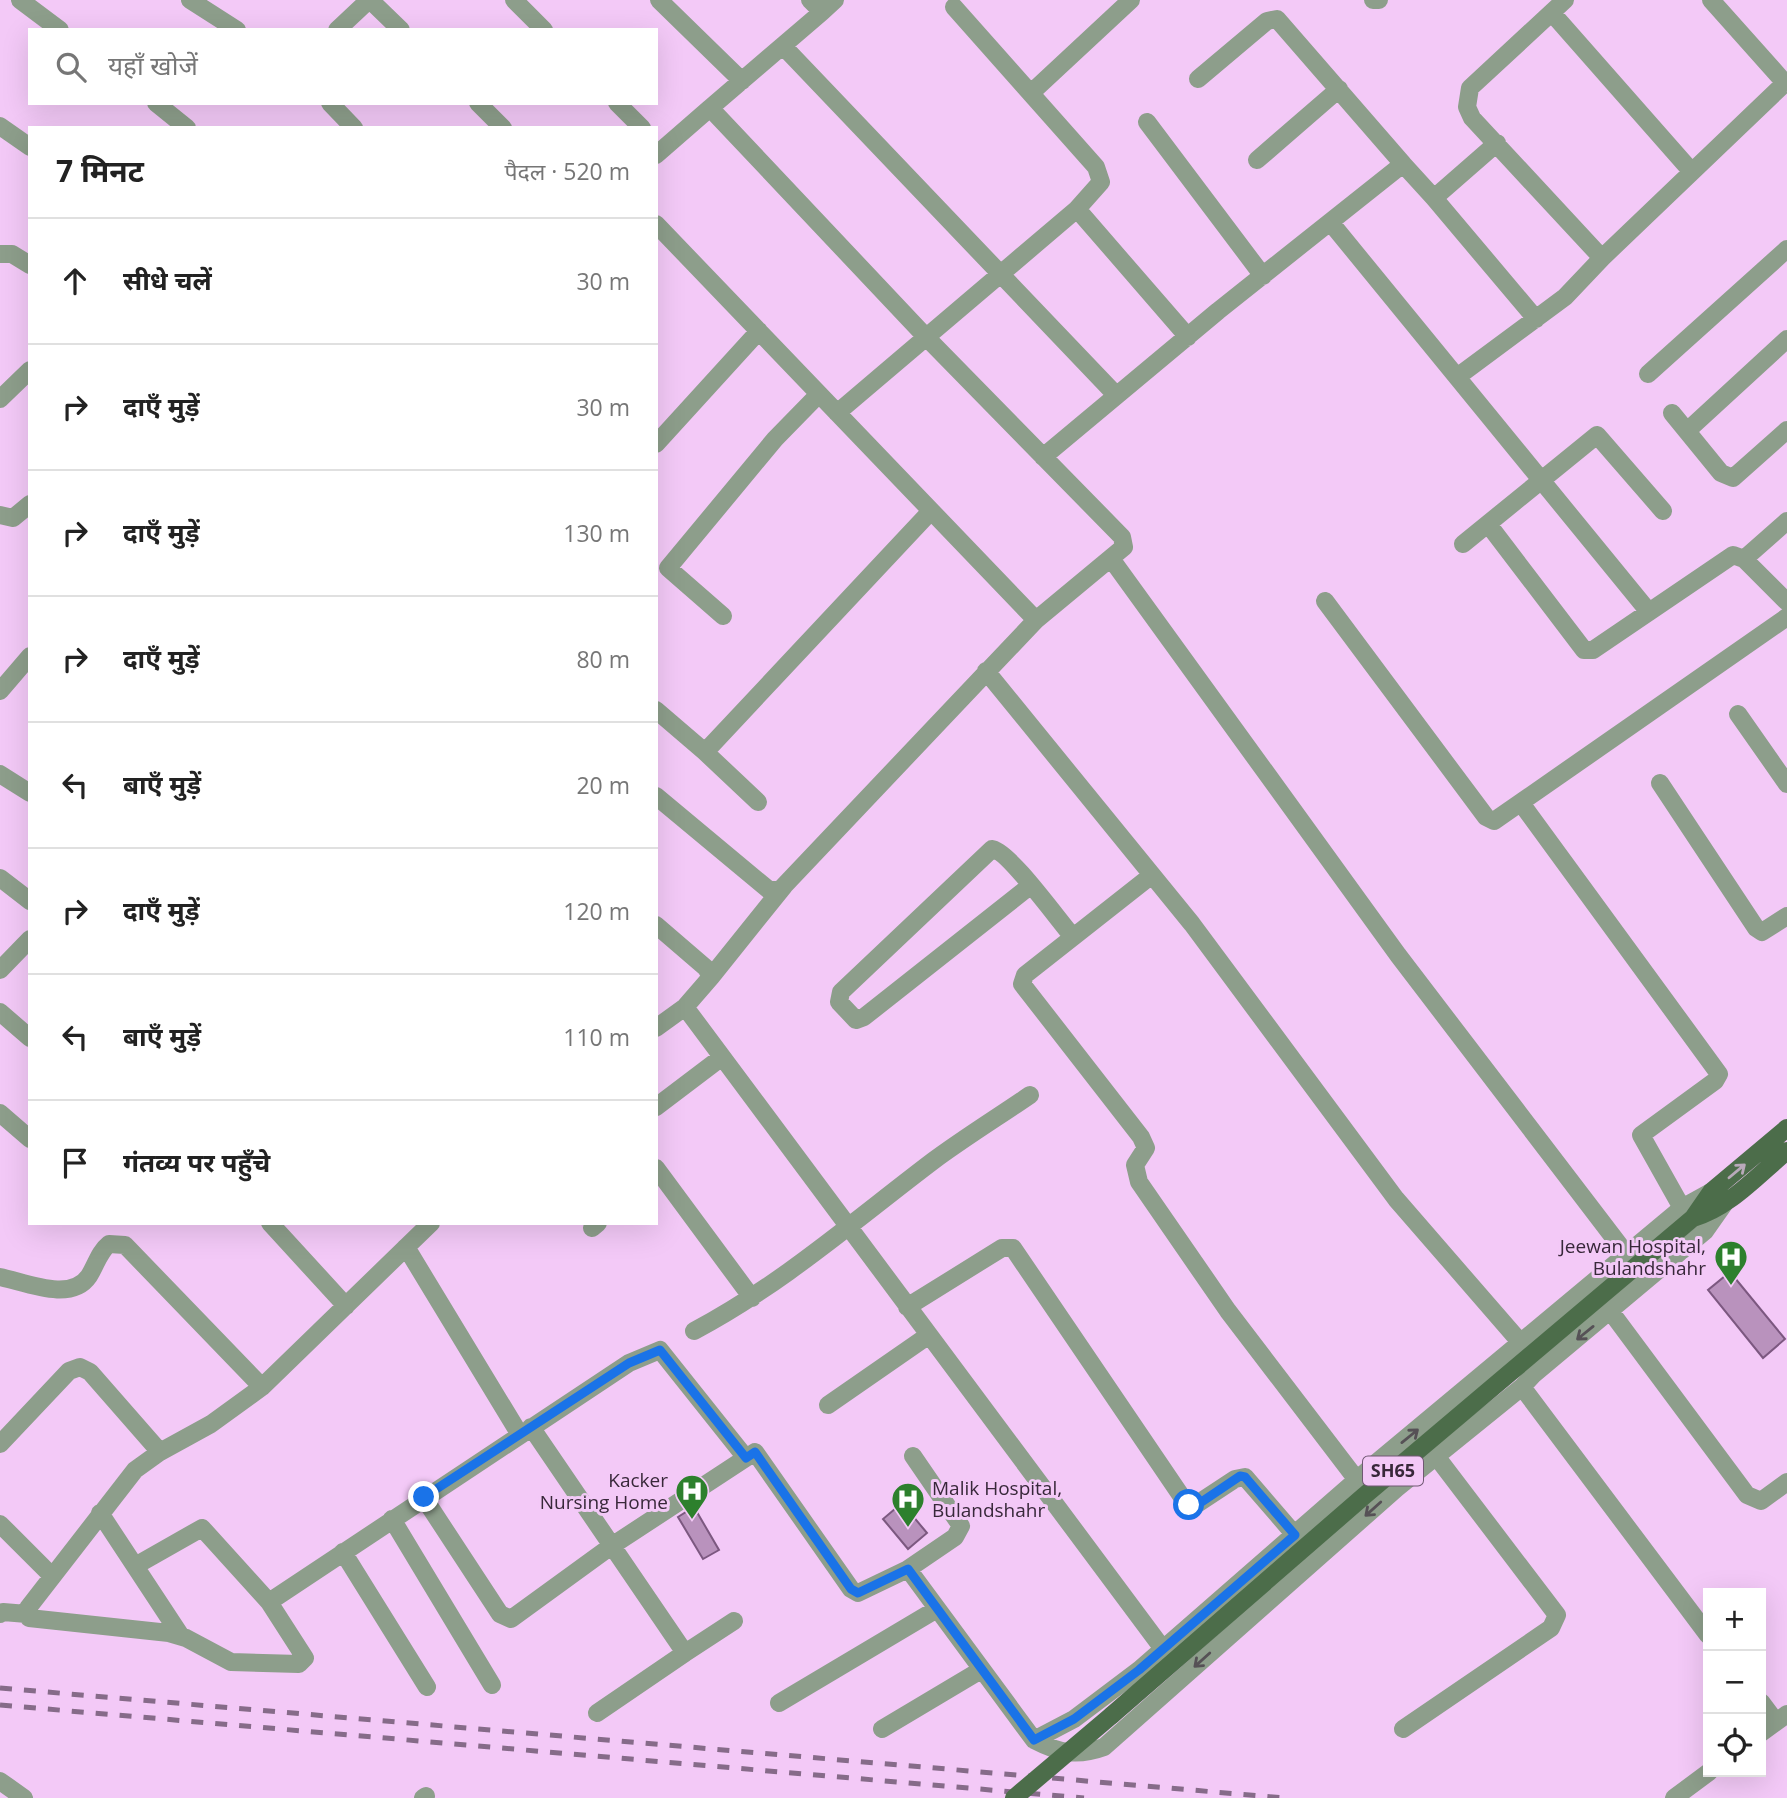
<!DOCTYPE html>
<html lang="hi">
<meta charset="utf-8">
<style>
body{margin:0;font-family:"Open Sans","Noto Sans Devanagari",sans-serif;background:#f6f6f6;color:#222}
.controls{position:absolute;right:21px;bottom:21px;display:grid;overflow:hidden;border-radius:0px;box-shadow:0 7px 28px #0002}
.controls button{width:63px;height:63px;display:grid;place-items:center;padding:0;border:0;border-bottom:2px solid #e0e0e0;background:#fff;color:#222;font:35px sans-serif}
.stop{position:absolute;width:21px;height:21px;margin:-16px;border:5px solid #1a73e8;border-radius:50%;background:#fff}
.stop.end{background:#1a73e8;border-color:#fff;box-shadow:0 2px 7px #0008}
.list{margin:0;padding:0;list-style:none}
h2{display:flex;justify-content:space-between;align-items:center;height:91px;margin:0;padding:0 28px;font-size:30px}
h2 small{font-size:23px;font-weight:400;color:#767676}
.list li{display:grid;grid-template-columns:46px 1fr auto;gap:21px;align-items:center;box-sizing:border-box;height:126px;padding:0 28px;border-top:2px solid #e0e0e0}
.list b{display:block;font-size:26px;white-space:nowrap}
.list em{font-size:23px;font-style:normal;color:#767676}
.icon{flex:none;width:38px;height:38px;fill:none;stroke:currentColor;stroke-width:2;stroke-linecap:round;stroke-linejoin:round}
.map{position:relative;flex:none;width:1787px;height:1798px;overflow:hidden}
.search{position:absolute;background:#fff;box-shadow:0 7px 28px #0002;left:28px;top:28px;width:630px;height:77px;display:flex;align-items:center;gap:18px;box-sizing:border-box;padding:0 24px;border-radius:0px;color:#767676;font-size:26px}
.panel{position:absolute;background:#fff;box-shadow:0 7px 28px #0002;left:28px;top:126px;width:630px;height:1099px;border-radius:0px}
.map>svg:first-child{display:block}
.building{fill:#b992bd;stroke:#7c5880;stroke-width:2}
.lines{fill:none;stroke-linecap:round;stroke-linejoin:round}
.minor{stroke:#8d9e8b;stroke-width:18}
.primary{stroke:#4c6d4a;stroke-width:18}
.rail{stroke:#866b89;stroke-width:5;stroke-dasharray:12 12;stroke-linecap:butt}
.primary-bridge{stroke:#4c6d4a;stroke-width:18}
.oneway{stroke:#b9a9ba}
.oneway2{stroke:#565156}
.route{stroke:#1a73e8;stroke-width:9}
.labels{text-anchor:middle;stroke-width:6;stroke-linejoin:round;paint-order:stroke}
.shield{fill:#f3c9f7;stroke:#705873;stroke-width:2}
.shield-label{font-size:18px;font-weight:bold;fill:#38283a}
.poi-label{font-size:19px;fill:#38283a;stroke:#f3c9f7;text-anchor:end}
</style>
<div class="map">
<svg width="1787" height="1798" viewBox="0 0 1787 1798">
<rect width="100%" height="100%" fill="#f3c9f7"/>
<path class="building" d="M1730 1272 1785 1339 1763 1358 1708 1290Z
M902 1503 927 1533 908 1549 883 1519Z
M694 1507 719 1550 703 1559 678 1517Z"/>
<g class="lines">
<path class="minor" d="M20 0 60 30
M190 0 237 30
M370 0 401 30
M514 0 544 30
M659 0 742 81
M810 0 822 12 835 0
M1373 0H1379
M1565 0 1470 88 1467 107 1472 118 1602 258 1787 81
M1711 0 1785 83
M954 7 1096 167 1101 182 1077 209 1188 337
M1552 13 1692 172
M337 30 369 0
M783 46 1116 395
M1198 79 1267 21 1277 19 1403 164
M1031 93 1131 0
M156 103 187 128
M330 103 354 128
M478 103 503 128
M617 103 642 128
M1147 122 1263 276
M0 126 30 147
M656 155 710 108
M1257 160 1339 89
M1434 198 1536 319
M1331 223 1649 612 1733 555 1744 559 1787 602
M656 224 1036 620
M0 254H12L30 265
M1648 374 1787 249
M1457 377 1565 297 1602 258
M0 399 30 370
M837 413 1077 209
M1672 413 1721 473 1733 478 1787 430
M1687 431 1787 339
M656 444 759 331
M1043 457 1218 311 1403 164 1434 198 1497 143
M0 515 13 518 30 504
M1488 524 1584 650H1593L1649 612
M1463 544 1597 435 1663 511
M1744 559 1787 521
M1112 560 1398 955 1627 1255
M1325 601 1486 817 1494 821 1787 617
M723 616 668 568 775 439 819 394
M986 671 1192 924 1396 1199 1521 1343
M0 691 30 656
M656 710 705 752 930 512
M1738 714 1787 784
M705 752 758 802
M0 774 30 793
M1660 783 1756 928 1762 932 1787 916
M656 796 769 890H780L1036 620 1124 547 1122 537 927 338 710 108 822 12
M1521 803 1719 1074 1715 1081 1641 1135 1682 1208
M1152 875 1025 975 1022 984 1141 1137 1146 1148 1135 1165 1139 1182 1228 1311 1357 1480
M0 878 30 901
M1030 886 864 1017 856 1020 839 1002 841 992 992 849C1008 850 1059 921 1073 937
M656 925 706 968 711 977 685 1007 656 1028
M0 970 30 939
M711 977 784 886
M685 1007 1163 1649
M0 1012 30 1038
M656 1107 722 1057
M0 1113 30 1139
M656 1168 752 1298
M270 1223 346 1306
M431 1223 262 1387 211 1424 160 1452 135 1470 28 1608 29 1618 169 1633 186 1638 231 1662 299 1664 305 1658 269 1602 629 1363 660 1350 746 1458
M592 1228 598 1223
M406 1247 520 1435
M0 1277C25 1282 71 1303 89 1276 96 1265 99 1252 109 1244L125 1245 262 1387
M907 1307 1002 1248H1013L1184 1500 1194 1506 1235 1479 1245 1477 1295 1535
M1611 1312 1747 1495 1761 1501 1787 1482
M694 1331C781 1285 855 1220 933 1161 964 1138 998 1117 1030 1095
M1522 1387 1708 1635
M828 1405 929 1335
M531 1427 685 1653 734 1621
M0 1444 69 1371 80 1367 90 1372 160 1452
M424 1498 500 1614 511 1619 610 1547 755 1452 851 1589 858 1593 908 1569 1034 1740C1059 1753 1077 1757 1104 1747L1397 1488 1522 1387 1534 1374 1705 1231 1724 1204
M100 1513 181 1636
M392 1519 492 1685
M0 1524 52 1576
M343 1552 427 1687
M135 1566 202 1528 269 1602
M908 1569 955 1537 961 1526 913 1456
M0 1614 3 1612 27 1614
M1761 1702 1776 1722
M779 1703 937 1609
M597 1713 685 1653
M882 1729 981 1670
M1403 1729 1551 1628 1557 1615 1436 1456
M1761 1733 1787 1714
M1034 1740 1074 1719 1139 1670 1376 1463 1682 1208 1711 1192
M0 1781 24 1798
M423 1798 426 1796
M1674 1798 1709 1772"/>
<path class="primary" d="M1693 1218C1729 1208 1759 1174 1787 1151
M1112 1715 1364 1496 1693 1218 1711 1192 1787 1128"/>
<path class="rail" d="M0 1688 1285 1798
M0 1705 1084 1798"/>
<path class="primary-bridge" d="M1014 1798 1112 1715"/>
</g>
<defs><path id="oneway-shaft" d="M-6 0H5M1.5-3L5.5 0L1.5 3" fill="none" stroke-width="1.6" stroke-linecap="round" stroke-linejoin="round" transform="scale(1.75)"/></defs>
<use class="oneway" href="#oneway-shaft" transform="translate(1737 1171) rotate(-40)"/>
<g class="oneway2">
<use href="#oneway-shaft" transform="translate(1585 1333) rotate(141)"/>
<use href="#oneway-shaft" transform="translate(1410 1436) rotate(-39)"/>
<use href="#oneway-shaft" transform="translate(1373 1509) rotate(138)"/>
<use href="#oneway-shaft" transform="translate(1202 1660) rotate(138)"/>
</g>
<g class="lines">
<path class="route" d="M424 1497 629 1363 660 1350 746 1458 755 1452 851 1589 858 1593 908 1569 1034 1740 1074 1719 1139 1670 1295 1535 1245 1477 1240 1476 1197 1505H1189"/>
</g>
<defs>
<symbol id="hospital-pin" viewBox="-11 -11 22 30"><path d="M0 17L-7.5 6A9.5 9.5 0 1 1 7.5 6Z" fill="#2d802d" stroke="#f3c9f7"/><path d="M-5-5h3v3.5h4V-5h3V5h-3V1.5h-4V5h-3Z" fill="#fff"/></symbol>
</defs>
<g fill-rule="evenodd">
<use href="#hospital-pin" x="1712" y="1238" width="38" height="52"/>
<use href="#hospital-pin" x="673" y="1472" width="38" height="52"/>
<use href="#hospital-pin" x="889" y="1480" width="38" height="52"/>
</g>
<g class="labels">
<rect class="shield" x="1363" y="1456.5" width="60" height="29" rx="5"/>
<g class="shield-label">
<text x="1393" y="1477">SH65</text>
</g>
<g class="poi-label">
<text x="1706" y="1253">Jeewan Hospital,<tspan x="1706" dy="22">Bulandshahr</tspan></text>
<text x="668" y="1487">Kacker<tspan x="668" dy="22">Nursing Home</tspan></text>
<text x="932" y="1495" text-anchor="start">Malik Hospital,<tspan x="932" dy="22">Bulandshahr</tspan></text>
</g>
</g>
</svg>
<div class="controls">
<button>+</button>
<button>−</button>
<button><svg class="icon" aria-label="locate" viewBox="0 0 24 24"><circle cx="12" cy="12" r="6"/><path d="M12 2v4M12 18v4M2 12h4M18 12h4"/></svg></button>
</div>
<div class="stop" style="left:1189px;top:1505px"></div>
<div class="stop end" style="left:424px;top:1497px"></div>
<div class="search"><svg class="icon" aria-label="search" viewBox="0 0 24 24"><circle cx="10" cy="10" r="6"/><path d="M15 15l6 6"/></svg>यहाँ खोजें</div>
<section class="panel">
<h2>7 मिनट<small>पैदल · 520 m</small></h2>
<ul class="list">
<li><svg class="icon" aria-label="ahead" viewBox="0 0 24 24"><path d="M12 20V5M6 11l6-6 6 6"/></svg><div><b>सीधे चलें</b></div><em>30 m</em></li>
<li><svg class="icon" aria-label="right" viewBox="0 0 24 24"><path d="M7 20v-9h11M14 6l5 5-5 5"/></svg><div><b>दाएँ मुड़ें</b></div><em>30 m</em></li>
<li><svg class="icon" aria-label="right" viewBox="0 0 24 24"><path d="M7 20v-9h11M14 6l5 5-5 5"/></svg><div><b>दाएँ मुड़ें</b></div><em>130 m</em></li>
<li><svg class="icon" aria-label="right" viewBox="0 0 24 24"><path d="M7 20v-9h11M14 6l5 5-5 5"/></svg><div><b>दाएँ मुड़ें</b></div><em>80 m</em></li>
<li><svg class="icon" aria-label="left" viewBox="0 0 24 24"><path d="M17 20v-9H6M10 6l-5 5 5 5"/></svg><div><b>बाएँ मुड़ें</b></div><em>20 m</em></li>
<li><svg class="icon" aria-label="right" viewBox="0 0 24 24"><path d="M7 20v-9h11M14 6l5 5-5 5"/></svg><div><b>दाएँ मुड़ें</b></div><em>120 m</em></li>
<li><svg class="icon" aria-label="left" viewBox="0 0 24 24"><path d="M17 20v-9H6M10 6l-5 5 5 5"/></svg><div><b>बाएँ मुड़ें</b></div><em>110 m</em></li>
<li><svg class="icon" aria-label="arrive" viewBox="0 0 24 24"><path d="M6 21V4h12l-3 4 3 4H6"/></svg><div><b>गंतव्य पर पहुँचे</b></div></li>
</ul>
</section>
</div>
